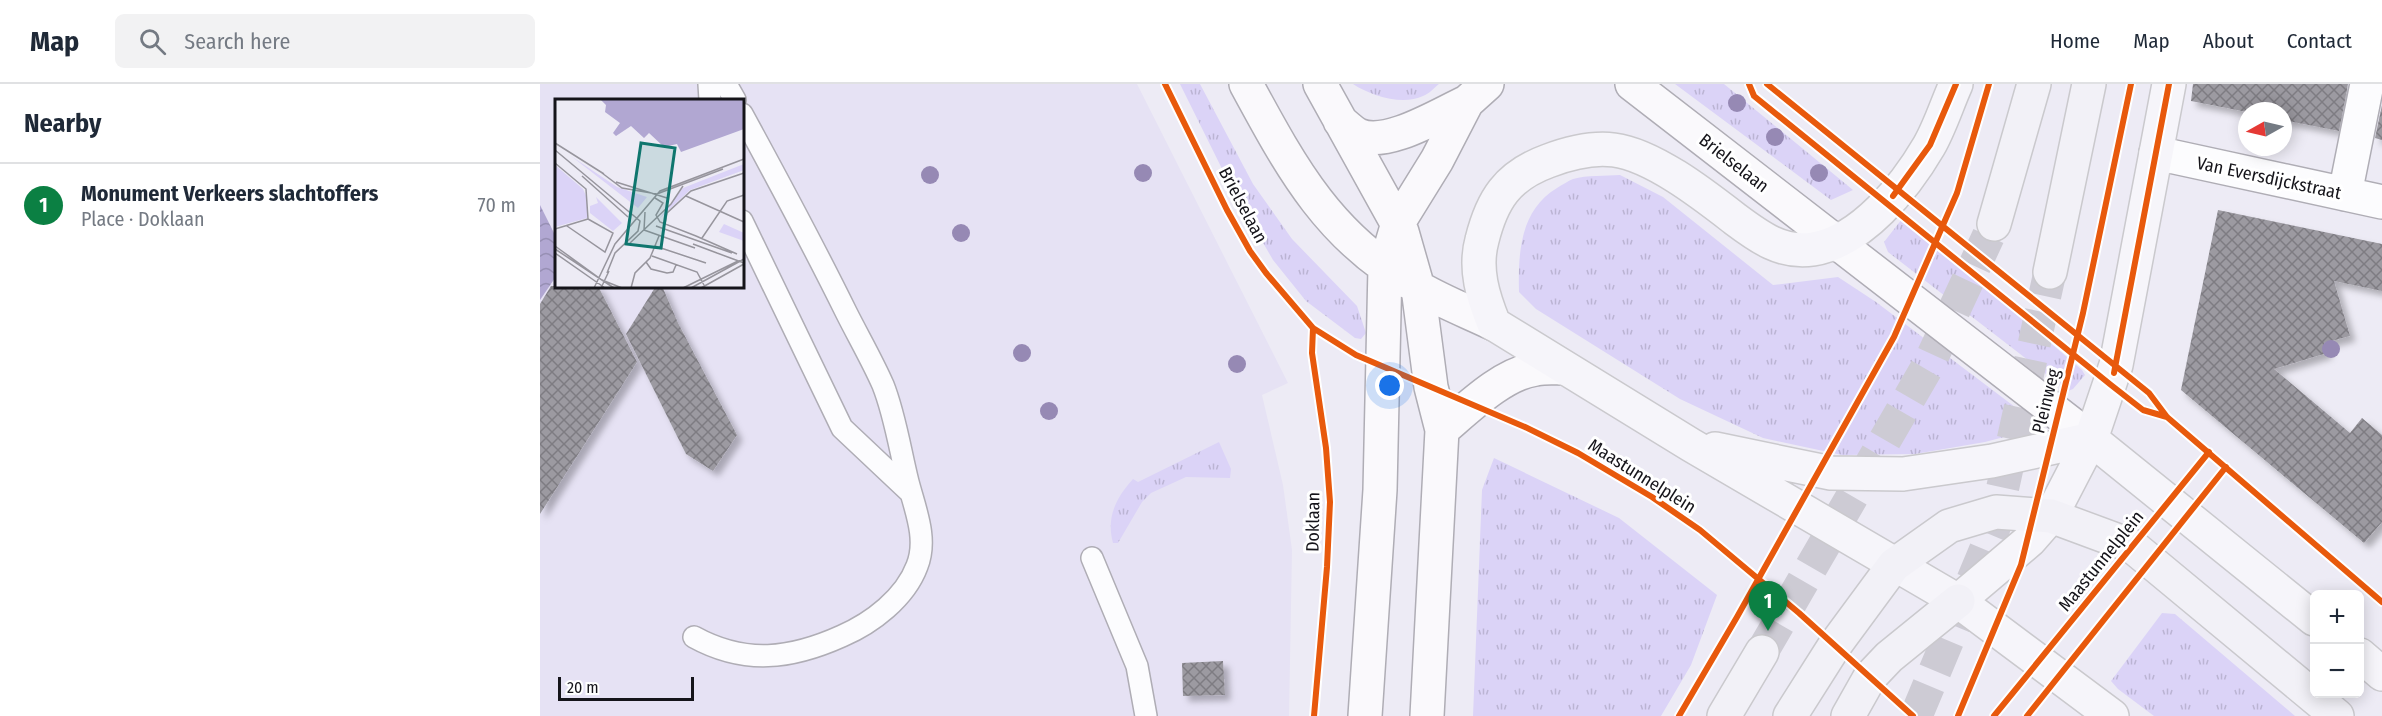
<!DOCTYPE html>
<meta charset="utf-8">
<style>
body{margin:0;font-family:"Fira Sans Condensed",sans-serif;background:#f2f2f3;color:#1f2937}
.controls{position:absolute;right:18px;bottom:18px;display:grid;overflow:hidden;border-radius:9px;box-shadow:0 3px 15px #0003}
.controls button{width:54px;height:54px;display:grid;place-items:center;padding:0;border:0;border-bottom:2px solid #e0e1e3;background:#fff;color:#1f2937;font:30px sans-serif}
.compass{position:absolute;left:1698px;top:18px;width:54px;height:54px;border-radius:50%;background:#fff;box-shadow:0 3px 15px #0003;rotate:262deg}
.scale{position:absolute;left:18px;bottom:15px;width:136px;box-sizing:border-box;padding-left:6px;border:3px solid #15141a;border-top:0;font-size:16px;line-height:21px;white-space:nowrap;color:#15141a;-webkit-text-stroke:4px #fff;paint-order:stroke}
.you{position:absolute;left:850px;top:302px;width:21px;height:21px;margin:-15px;border:4px solid #fff;border-radius:50%;background:#1a73e8;box-shadow:0 0 0 9px #1a73e833}
.badge{display:grid;place-items:center;width:39px;height:39px;border-radius:50%;background:#0b8043;color:#fff;font-size:20px;font-weight:700}
.pin{position:absolute;translate:-50% -50px;filter:drop-shadow(0 2px 3px #0008)}
.pin::after{content:'';position:absolute;top:32px;width:21px;height:18px;background:inherit;clip-path:polygon(0 0,100% 0,50% 100%)}
.list{margin:0;padding:0;list-style:none}
h2{display:flex;justify-content:space-between;align-items:center;height:78px;margin:0;padding:0 24px;font-size:26px}
h2 small{font-size:20px;font-weight:400;color:#747a83}
.list li{display:grid;grid-template-columns:39px 1fr auto;gap:18px;align-items:center;box-sizing:border-box;height:84px;padding:0 24px;border-top:2px solid #e0e1e3}
.list b{display:block;font-size:22px;white-space:nowrap}
.list p{margin:0;font-size:20px;white-space:nowrap;color:#747a83}
.list em{font-size:20px;font-style:normal;color:#747a83}
.icon{flex:none;width:33px;height:33px;fill:none;stroke:currentColor;stroke-width:2;stroke-linecap:round;stroke-linejoin:round}
.map{position:relative;flex:none;width:1842px;height:632px;overflow:hidden}
header{display:flex;align-items:center;gap:36px;box-sizing:border-box;height:84px;padding:0 30px;background:#fff;border-bottom:2px solid #e0e1e3}
header strong{font-size:28px}
nav{display:flex;gap:33px;margin-inline-start:auto;font-size:21px}
.search{width:420px;height:54px;background:#f2f2f3;display:flex;align-items:center;gap:15px;box-sizing:border-box;padding:0 21px;border-radius:9px;color:#747a83;font-size:22px}
main{display:flex}
aside{flex:1;background:#fff}
.map>svg:first-child{display:block}
.built{fill:#e6e2f4;fill-rule:evenodd}
.grass{fill:url(#grass-tufts)}
.water{fill:url(#water-waves)}
.building{fill:url(#building-cross-hatch);filter:url(#shadow)}
.lines{fill:none;stroke-linecap:round;stroke-linejoin:round}
.highway-tunnel{stroke:#cdcbd4;stroke-width:33;stroke-dasharray:33 16;stroke-linecap:butt}
.lane-casing{stroke:#afadb5;stroke-width:24}
.street-casing{stroke:#afadb5;stroke-width:36}
.secondary-casing{stroke:#afadb5;stroke-width:36}
.primary-casing{stroke:#cac9cd;stroke-width:36}
.highway-casing{stroke:#cac9cd;stroke-width:36}
.lane{stroke:#fcfcfe;stroke-width:21}
.street{stroke:#fcfcfe;stroke-width:33}
.secondary{stroke:#faf9fc;stroke-width:33}
.primary{stroke:#f6f5fa;stroke-width:33}
.highway{stroke:#f2f1f7;stroke-width:33}
.cycleway-casing{stroke:#fff;stroke-width:10}
.cycleway{stroke:#e8590c;stroke-width:6}
.tree{fill:#9689b4}
.labels{text-anchor:middle;stroke-width:6;stroke-linejoin:round;paint-order:stroke}
.street-label{font-size:18px;fill:#15141a;stroke:#fff}
.inset-road{fill:none;stroke:#97959d;stroke-width:1.5}
.view{fill:#0f766e;fill-opacity:0.15;stroke:#0f766e;stroke-width:3}
.inset-edge{fill:none;stroke:#15141a;stroke-width:3}
</style>
<header>
<strong>Map</strong>
<div class="search"><svg class="icon" aria-label="search" viewBox="0 0 24 24"><circle cx="10" cy="10" r="6"/><path d="M15 15l6 6"/></svg>Search here</div>
<nav><a>Home</a><a>Map</a><a>About</a><a>Contact</a></nav>
</header>
<main>
<aside>
<h2>Nearby<small></small></h2>
<ul class="list">
<li><span class="badge">1</span><div><b>Monument Verkeers slachtoffers</b><p>Place · Doklaan</p></div><em>70 m</em></li>
</ul>
</aside>
<div class="map">
<svg width="1842" height="632" viewBox="0 0 1842 632">
<defs>
<pattern id="grass-tufts" width="24" height="20" patternUnits="userSpaceOnUse" patternTransform="scale(1.5)"><rect width="24" height="20" fill="#dbd3f7"/><path d="M3 7l-1-3M5 7V3M7 7l1-3M15 17l-1-3M17 17v-4M19 17l1-3" fill="none" stroke="#bbb4d3"/></pattern>
<pattern id="water-waves" width="16" height="10" patternUnits="userSpaceOnUse" patternTransform="scale(1.5)"><rect width="16" height="10" fill="#b1a7d2"/><path d="M0 5q4-4 8 0t8 0" fill="none" stroke="#978fb4"/></pattern>
<pattern id="building-cross-hatch" width="8" height="8" patternUnits="userSpaceOnUse" patternTransform="scale(1.5)"><rect width="8" height="8" fill="#9c9aa1"/><path d="M0 0l8 8M0 8l8-8" fill="none" stroke="#7e7c82"/></pattern>
<filter id="shadow"><feDropShadow dx="5.5" dy="5.5" stdDeviation="3" flood-color="#0004"/></filter>
</defs>
<rect width="100%" height="100%" fill="#edebf5"/>
<path class="built" d="M0 0H597L748 299 722 311 743 401 752 466 749 632H0ZM16 16H202V202H16Z"/>
<path class="grass" d="M640 0H660L713 100 752 155 817 222 826 249 821 255 815 254 766 217 733 176 692 105Z
M813 0H899C894 4 889 10 883 12 863 22 831 12 813 0Z
M1135 0H1184L1313 106 1291 116Z
M1080 91 1123 113 1233 201 1298 193 1336 218 1475 323 1487 347 1445 358 1375 370 1302 371 1223 354 1140 315 996 225 979 208C978 169 980 126 1017 104 1022 101 1028 97 1033 95 1047 91 1065 92 1080 91Z
M1362 135 1369 137 1542 286 1545 291 1533 305 1528 307 1348 168 1344 158Z
M679 358 691 385 690 394 646 393 611 409 602 418 578 459H573C566 433 576 414 593 395L598 398Z
M954 374 1079 434 1177 511 1151 581 1121 632H933L942 406Z
M1622 529 1635 530 1755 632H1614L1578 605 1571 597Z"/>
<path class="water" d="M0 121 16 153 15 194 0 216Z"/>
<path class="building" d="M1653 0H1808L1799 47 1743 36V27L1707 28 1651 17Z
M1842 21V56L1835 54Z
M1678 126 1842 160V207L1794 197 1810 252 1784 259 1787 269 1734 285 1810 349 1822 334 1842 351V438L1824 459 1641 306Z
M11 202H58L97 278 0 430V220Z
M116 202H122L138 239 197 351 173 387 146 370 86 250Z
M683 577 685 611 643 612 642 579Z"/>
<g class="lines">
<path class="highway-tunnel" d="M1222 568 1389 280 1454 140
M1376 632 1453 448 1510 188"/>
<defs>
<path id="lane" d="M169 0 170 16
M186 0 195 16
M202 137 302 344 371 409
M552 474 597 582 606 632
M154 553C205 581 251 575 302 552 332 539 365 514 377 482 388 455 375 425 368 398 360 366 355 331 343 301 332 276 318 252 306 228 273 161 238 96 202 30"/>
<path id="street" d="M1616 69 1842 118
M1805 110 1827 0"/>
<path id="secondary" d="M706 0C752 85 790 156 879 204 903 218 929 228 954 240
M780 0 862 148 878 204 891 303 902 346 887 632
M1092 0 1551 355
M800 37C805 41 812 48 818 51 847 64 900 30 927 18
M902 346C927 325 963 289 996 285 1005 283 1015 284 1024 284
M825 632 840 406 845 183 858 139 897 76 927 18 947 0"/>
<path id="primary" d="M1416 0C1407 20 1400 43 1389 62 1365 103 1322 157 1273 165 1242 170 1219 153 1195 135 1164 111 1113 71 1074 66 1051 63 1029 69 1008 77 967 92 952 116 942 156 934 185 943 213 954 240L1151 361 1418 517 1572 632
M1551 355 1774 535
M1175 365 1291 389 1363 390 1452 377 1551 355
M1418 517 1490 456 1511 432 1551 355 1576 281 1629 0
M1820 571 1842 590"/>
<path id="highway" d="M1454 140 1494 0
M1510 188 1549 0
M1184 632 1222 568
M1250 632 1295 561 1354 481 1409 442 1456 428 1511 432 1592 462 1797 632
M1308 632 1330 593 1349 573 1418 517"/>
</defs>
<use href="#lane" class="lane-casing"/>
<use href="#street" class="street-casing"/>
<use href="#secondary" class="secondary-casing"/>
<use href="#primary" class="primary-casing"/>
<use href="#highway" class="highway-casing"/>
<use href="#lane" class="lane"/>
<use href="#street" class="street"/>
<use href="#secondary" class="secondary"/>
<use href="#primary" class="primary"/>
<use href="#highway" class="highway"/>
<defs>
<path id="cycleway" d="M625 0 687 126 710 167 726 189 773 244 816 271 985 343 1038 369 1112 413 1160 446 1259 529 1373 632
M1209 0 1214 12 1571 301 1603 326 1627 333
M1227 0 1609 309 1627 333 1842 518
M1353 112 1390 61 1416 0
M773 244 772 269 786 364 790 418 787 483 774 632
M1574 289 1629 0
M1139 632 1197 533 1354 253 1417 109 1449 0
M1418 632 1481 481 1543 229 1591 0
M1454 632 1669 368
M1487 632 1686 383"/>
</defs>
<use href="#cycleway" class="cycleway-casing"/>
<use href="#cycleway" class="cycleway"/>
</g>
<g class="tree">
<circle cx="1197" cy="19" r="9"/>
<circle cx="1235" cy="53" r="9"/>
<circle cx="603" cy="89" r="9"/>
<circle cx="1279" cy="89" r="9"/>
<circle cx="390" cy="91" r="9"/>
<circle cx="421" cy="149" r="9"/>
<circle cx="1791" cy="265" r="9"/>
<circle cx="482" cy="269" r="9"/>
<circle cx="697" cy="280" r="9"/>
<circle cx="509" cy="327" r="9"/>
</g>
<g class="labels">
<g class="street-label">
<text transform="translate(1194 79) rotate(38)" y="6">Brielselaan</text>
<text transform="translate(1729 94) rotate(12)" y="6">Van Eversdijckstraat</text>
<text transform="translate(703 121) rotate(62)" y="6">Brielselaan</text>
<text transform="translate(1506 317) rotate(-76)" y="6">Pleinweg</text>
<text transform="translate(1102 392) rotate(32)" y="6">Maastunnelplein</text>
<text transform="translate(773 438) rotate(-89)" y="6">Doklaan</text>
<text transform="translate(1561 477) rotate(-51)" y="6">Maastunnelplein</text>
</g>
</g>
<g transform="translate(15 15)">
<rect width="189" height="189" fill="#edebf5"/>
<path d="M16 57 62 88 92 98 83 109ZM189 65V71L135 91 104 120 128 89ZM41 98 67 124 58 132 35 114V107L43 104Z" fill="#dbd3f7"/>
<path d="M0 66 28 90 32 99V119L0 128Z" fill="#dbd3f7"/>
<path d="M169 125 189 134V142L164 133Z" fill="#dbd3f7"/>
<path d="M45 0H189V30L126 53 122 45 109 48 94 34 89 39 76 27 61 37 58 34 65 24 50 13 51 6Z" fill="#b1a7d2"/>
<path class="inset-road" d="M0 44 49 75M0 51 85 122 83 132 60 154 52 174M0 64 31 90 33 120M47 74 67 89 102 95 168 70M27 77 73 118M61 83 112 99M131 97 189 123M100 99 108 104 101 116 105 123 141 137M110 125 112 114 136 92 189 74M12 127 50 153 58 134 33 120M101 127 177 154M0 130 33 120M89 131 140 149M89 131 90 113M141 137 182 155M147 139 172 102 189 96M75 144 116 105 128 87M138 145 162 154M0 147 47 181 67 189M100 147 151 164M0 150 59 189M0 154 50 189M162 154 189 164M97 157 142 173 150 188M91 163 96 170 112 174 118 173 121 166M39 189 60 145 105 92 189 60M46 189 54 172M76 189 80 174 95 159 104 137M128 189 183 162M136 189 189 160M146 189 189 165"/>
<path class="view" d="M86 44 120 49 106 149 71 145Z"/>
<rect width="189" height="189" class="inset-edge"/>
</g>
</svg>
<div class="controls">
<button>+</button>
<button>−</button>
</div>
<svg class="compass" viewBox="-18 -18 36 36"><path d="M0-13l5 13h-10z" fill="#e53935"/><path d="M0 13l5-13h-10z" fill="#747a83"/></svg>
<div class="scale">20 m</div>
<div class="you"></div>
<div class="pin badge" style="left:1228px;top:547px">1</div>
</div>
</main>
